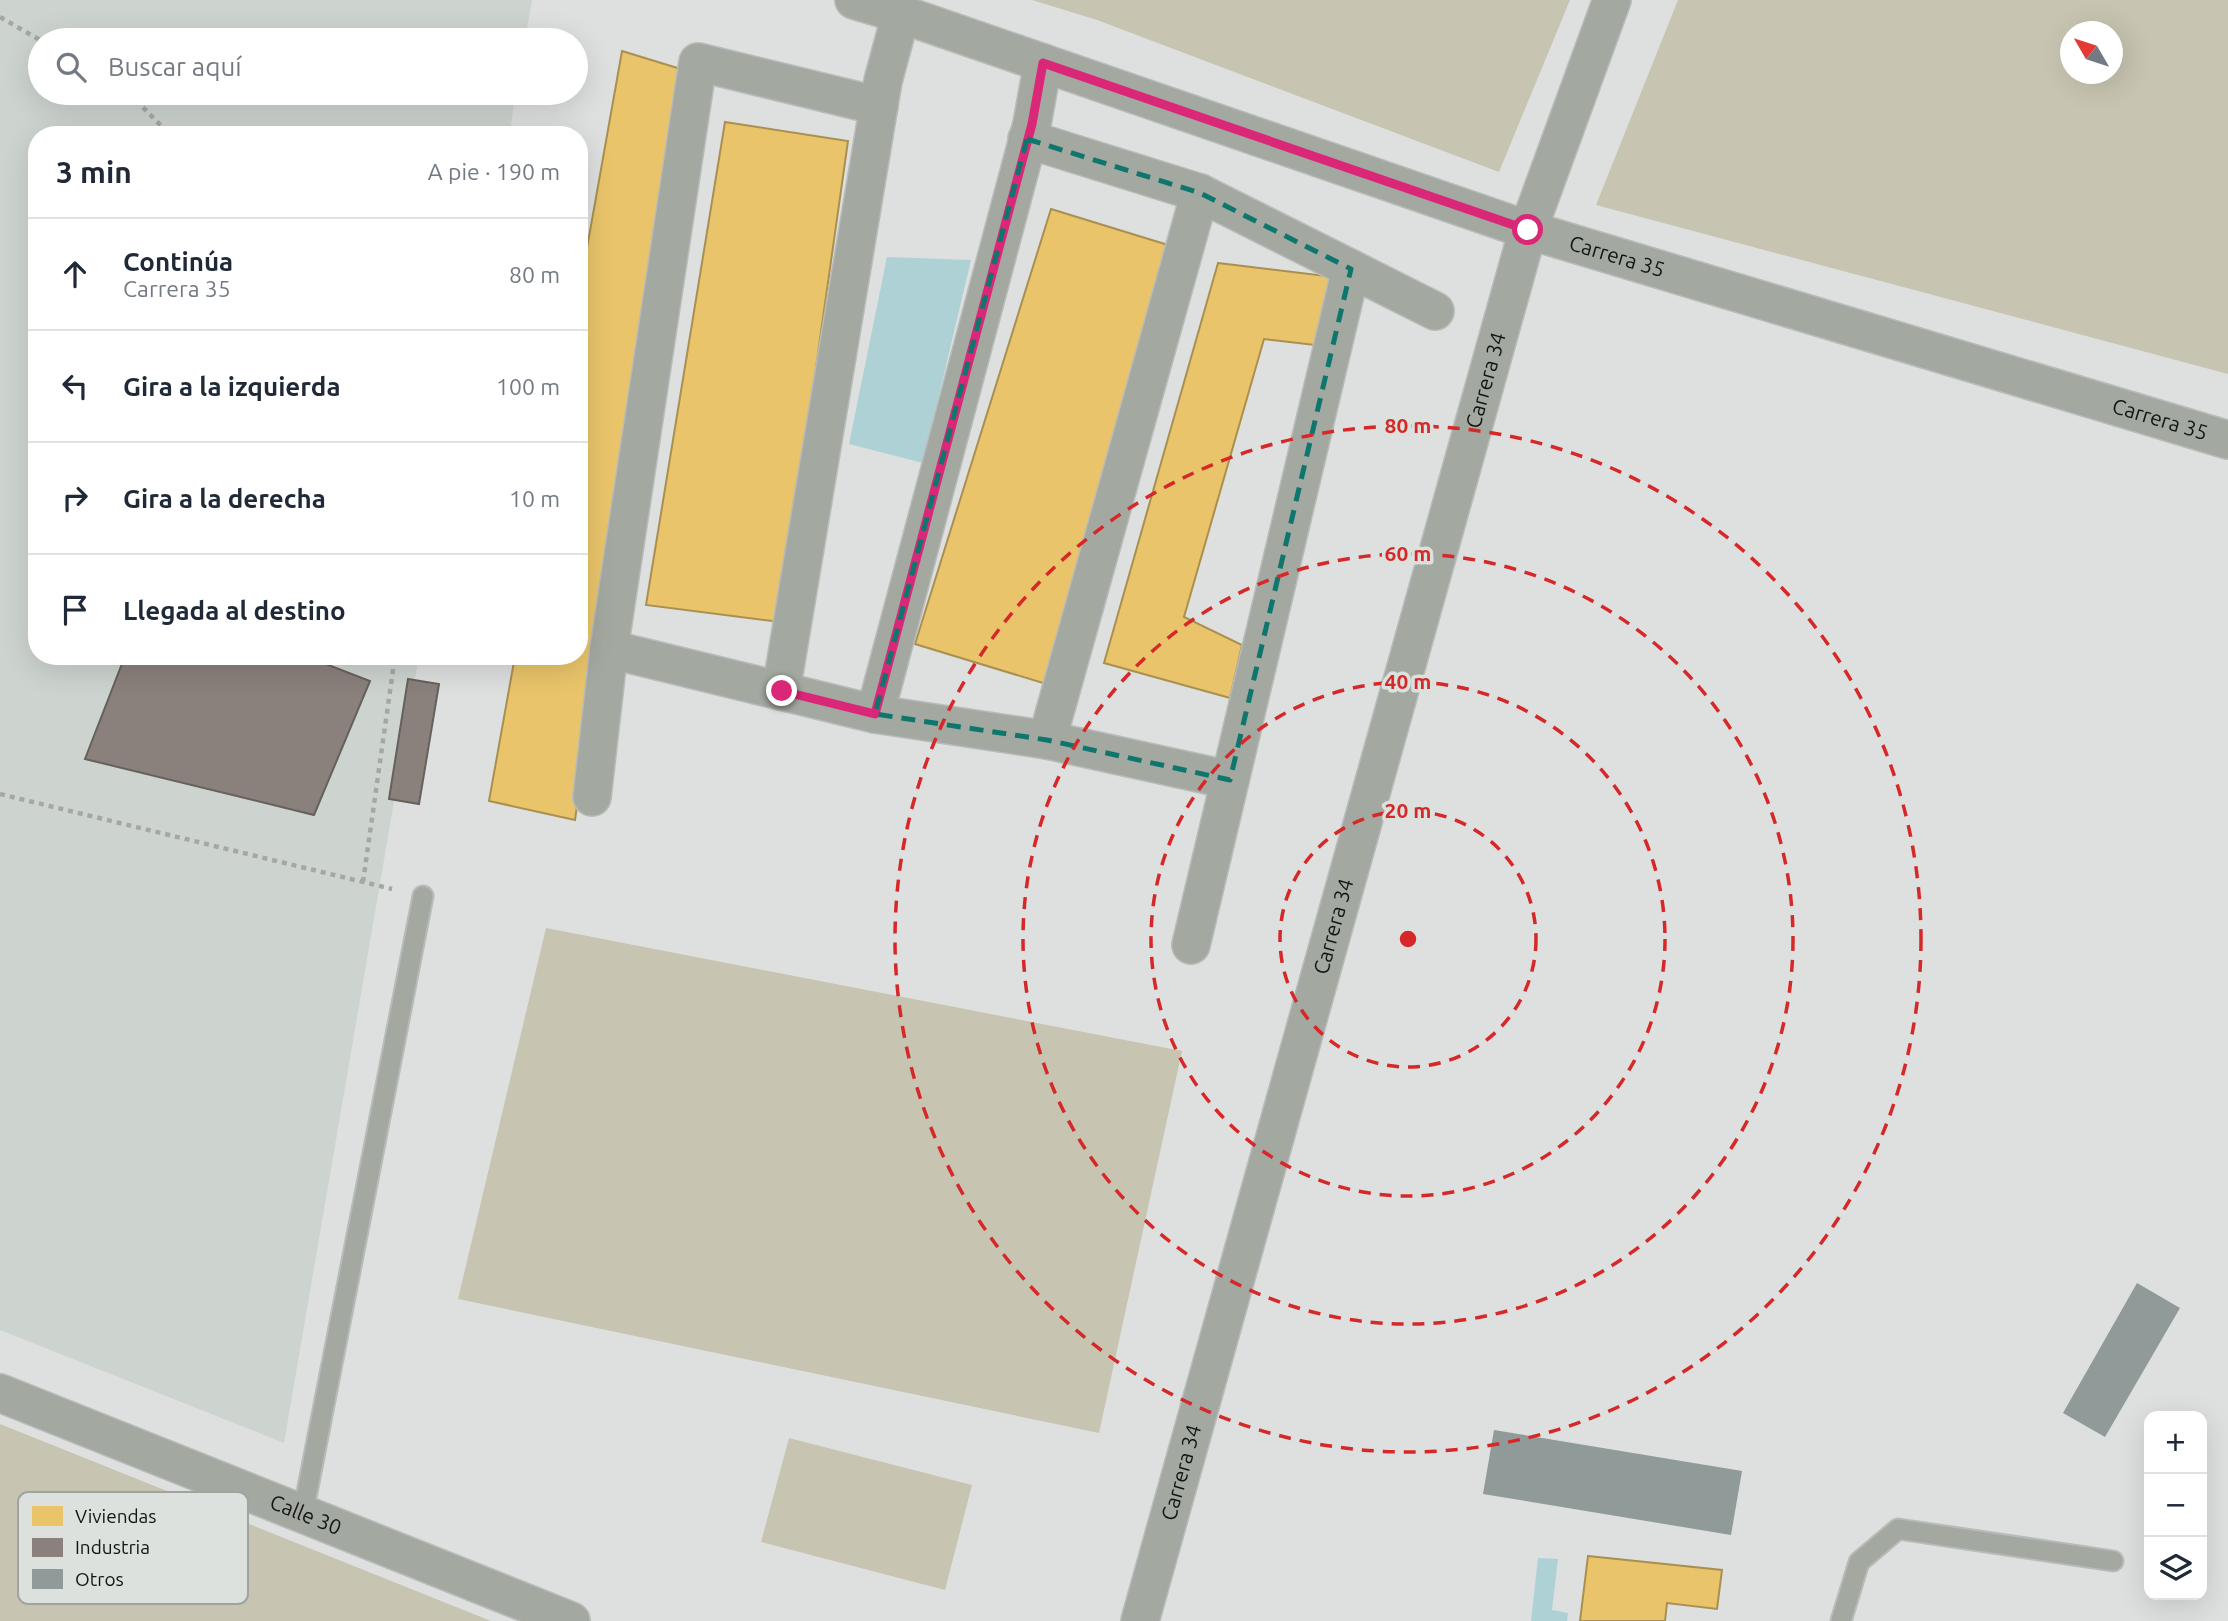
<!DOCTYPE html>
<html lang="es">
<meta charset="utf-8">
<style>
body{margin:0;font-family:Ubuntu,sans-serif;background:#f2f2f3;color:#1f2937}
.controls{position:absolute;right:21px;bottom:21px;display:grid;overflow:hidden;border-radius:14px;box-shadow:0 7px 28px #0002}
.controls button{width:63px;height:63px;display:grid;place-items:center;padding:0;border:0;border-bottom:2px solid #e0e1e3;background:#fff;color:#1f2937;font:35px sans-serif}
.compass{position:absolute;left:2060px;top:21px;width:63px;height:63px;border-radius:50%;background:#fff;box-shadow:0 7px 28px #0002;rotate:309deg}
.stop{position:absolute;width:21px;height:21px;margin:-16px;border:5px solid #db2777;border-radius:50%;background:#fff}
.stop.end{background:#db2777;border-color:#fff;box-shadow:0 2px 7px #0008}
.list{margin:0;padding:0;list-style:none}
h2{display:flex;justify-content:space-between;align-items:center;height:91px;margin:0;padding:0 28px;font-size:30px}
h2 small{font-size:23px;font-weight:400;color:#747a83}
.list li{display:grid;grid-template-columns:46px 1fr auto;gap:21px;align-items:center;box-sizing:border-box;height:112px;padding:0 28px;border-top:2px solid #e0e1e3}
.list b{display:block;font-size:26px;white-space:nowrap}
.list p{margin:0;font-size:23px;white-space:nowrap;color:#747a83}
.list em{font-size:23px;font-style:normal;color:#747a83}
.icon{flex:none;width:38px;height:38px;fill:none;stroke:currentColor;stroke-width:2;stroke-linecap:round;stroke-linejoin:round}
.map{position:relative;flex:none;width:2228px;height:1621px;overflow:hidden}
.search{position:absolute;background:#fff;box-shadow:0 7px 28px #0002;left:28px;top:28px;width:560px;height:77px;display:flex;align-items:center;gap:18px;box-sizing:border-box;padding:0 24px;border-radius:38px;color:#747a83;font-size:26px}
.panel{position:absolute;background:#fff;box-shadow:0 7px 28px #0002;left:28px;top:126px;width:560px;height:539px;border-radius:28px}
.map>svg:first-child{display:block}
.built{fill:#cdd4cf}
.green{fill:#c7c5b1;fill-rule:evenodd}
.water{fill:#aed1d5}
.homes{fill:#e9c46a;stroke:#a99050;stroke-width:2}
.industry{fill:#8a817c;stroke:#66615d;stroke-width:2}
.building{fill:#909a98}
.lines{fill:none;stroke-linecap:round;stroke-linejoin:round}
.lane-casing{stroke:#b9bbba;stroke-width:23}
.street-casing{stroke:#b9bbba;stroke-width:40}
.path{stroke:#a5a8a2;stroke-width:4.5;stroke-dasharray:5 5;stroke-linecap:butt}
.lane{stroke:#a3a8a0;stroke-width:19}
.street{stroke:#a3a8a0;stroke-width:37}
.route{stroke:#db2777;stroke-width:9}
.marked{fill:none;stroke:#0f766e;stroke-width:5;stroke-dasharray:14 9;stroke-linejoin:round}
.ring{fill:none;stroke:#d62828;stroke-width:3.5;stroke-dasharray:12 9}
.labels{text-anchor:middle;stroke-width:7;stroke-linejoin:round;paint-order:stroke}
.street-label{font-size:21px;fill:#131514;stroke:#dce1dd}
.key{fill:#dce1dd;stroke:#a0a4a1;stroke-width:2}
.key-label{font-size:19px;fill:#131514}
.centre{fill:#d62828;stroke:#dce1dd;stroke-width:3.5}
.ring-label{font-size:21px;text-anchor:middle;font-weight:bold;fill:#d62828;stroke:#dce1dd;stroke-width:7;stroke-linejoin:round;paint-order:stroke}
</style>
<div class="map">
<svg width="2228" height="1621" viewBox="0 0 2228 1621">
<rect width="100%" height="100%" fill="#dde0de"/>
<path class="built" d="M0 0H532L525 40H40V93H516L509 135H37V656H419L284 1443 0 1330Z"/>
<path class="green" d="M1032 0H1570L1499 172 1097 20Z
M1678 0H2228V374L1596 205ZM2070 32H2112V74H2070Z
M546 928 1182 1051 1099 1433 458 1299Z
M0 1424 491 1621H0Z
M789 1438 972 1485 945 1590 761 1542Z"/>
<path class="water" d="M887 257 971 260 923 463 849 444Z
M1538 1558 1558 1559 1552 1610 1568 1613 1567 1621H1531Z"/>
<path class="homes" d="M622 51 684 70 575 820 489 801 515 656H579V293Z
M725 122 848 141 780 622 646 605Z
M1051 209 1168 245 1053 686 915 644Z
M1218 263 1343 278 1323 346 1264 339 1184 617 1242 645 1230 698 1104 663Z
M1588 1556 1722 1570 1717 1609 1667 1603 1665 1621H1580Z"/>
<path class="industry" d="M125 656H305L370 681 314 815 85 759Z
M408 679 439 684 419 804 389 799Z"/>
<path class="building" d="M2137 1283 2180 1308 2105 1437 2063 1413Z
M1494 1430 1742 1471 1731 1535 1483 1494Z"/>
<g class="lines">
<defs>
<path id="lane" d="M303 1513 423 896
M1841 1621 1859 1562 1898 1529 2113 1561"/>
<g id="street">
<path id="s1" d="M854 0 901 14 1528 230 2228 440"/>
<path d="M1027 139 1200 193 1435 311"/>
<path d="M609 649 875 714 1047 740 1230 780"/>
<path d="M781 691 883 81 901 14"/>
<path d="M875 714 1032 124 1043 63"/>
<path d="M1047 740 1200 193"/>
<path d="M592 797 609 649 698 62 879 106"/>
<path d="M1191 945 1351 269"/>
<path id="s2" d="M0 1393 571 1621"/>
<path id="s3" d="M1140 1621 1528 230 1612 0"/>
</g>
</defs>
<use href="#lane" class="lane-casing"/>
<use href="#street" class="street-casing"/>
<path class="path" d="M0 17 40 40
M129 93 170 135
M0 794 392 889
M363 882 395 656"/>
<use href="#lane" class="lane"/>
<use href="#street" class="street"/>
</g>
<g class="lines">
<path class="route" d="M782 691 875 714 1032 124 1043 63 1528 230"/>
</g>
<path class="marked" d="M1027 139 1200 193 1351 269 1230 780 1047 740 875 714Z"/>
<g class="ring">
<circle cx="1408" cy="939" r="128"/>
<circle cx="1408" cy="939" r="257"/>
<circle cx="1408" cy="939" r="385"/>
<circle cx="1408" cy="939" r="513"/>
</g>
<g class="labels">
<g class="street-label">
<text dy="7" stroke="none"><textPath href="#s1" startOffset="805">Carrera 35</textPath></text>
<text dy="7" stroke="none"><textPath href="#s3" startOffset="1288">Carrera 34</textPath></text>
<text dy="7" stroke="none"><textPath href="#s1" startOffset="1372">Carrera 35</textPath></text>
<text dy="7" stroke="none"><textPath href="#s3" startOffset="721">Carrera 34</textPath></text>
<text dy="7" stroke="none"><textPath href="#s3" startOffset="154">Carrera 34</textPath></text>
<text dy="7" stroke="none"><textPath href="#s2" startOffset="329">Calle 30</textPath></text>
</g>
</g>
<rect x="18" y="1492" width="230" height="112" rx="10" class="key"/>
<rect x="32" y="1506" width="31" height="20" fill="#e9c46a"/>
<rect x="32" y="1538" width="31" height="19" fill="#8a817c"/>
<rect x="32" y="1569" width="31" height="20" fill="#909a98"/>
<g class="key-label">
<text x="75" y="1523">Viviendas</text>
<text x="75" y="1554">Industria</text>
<text x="75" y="1586">Otros</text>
</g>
<circle cx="1408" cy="939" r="10" class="centre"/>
<g class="ring-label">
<text x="1408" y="433">80 m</text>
<text x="1408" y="561">60 m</text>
<text x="1408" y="689">40 m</text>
<text x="1408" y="818">20 m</text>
</g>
</svg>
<div class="controls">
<button>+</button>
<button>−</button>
<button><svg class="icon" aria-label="layers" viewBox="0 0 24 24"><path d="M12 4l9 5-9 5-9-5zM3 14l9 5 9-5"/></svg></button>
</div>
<svg class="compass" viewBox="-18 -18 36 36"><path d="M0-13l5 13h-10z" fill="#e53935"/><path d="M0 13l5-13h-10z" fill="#747a83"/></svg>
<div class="stop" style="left:1528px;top:230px"></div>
<div class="stop end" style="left:782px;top:691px"></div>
<div class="search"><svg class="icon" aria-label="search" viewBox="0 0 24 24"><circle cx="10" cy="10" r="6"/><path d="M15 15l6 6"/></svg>Buscar aquí</div>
<section class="panel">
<h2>3 min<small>A pie · 190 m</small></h2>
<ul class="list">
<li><svg class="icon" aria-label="ahead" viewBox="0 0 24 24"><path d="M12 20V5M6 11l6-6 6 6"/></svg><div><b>Continúa</b><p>Carrera 35</p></div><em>80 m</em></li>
<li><svg class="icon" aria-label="left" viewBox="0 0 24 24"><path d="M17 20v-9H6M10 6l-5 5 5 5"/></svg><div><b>Gira a la izquierda</b></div><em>100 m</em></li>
<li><svg class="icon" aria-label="right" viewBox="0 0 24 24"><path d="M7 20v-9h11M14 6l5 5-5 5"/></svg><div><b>Gira a la derecha</b></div><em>10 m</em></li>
<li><svg class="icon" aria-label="arrive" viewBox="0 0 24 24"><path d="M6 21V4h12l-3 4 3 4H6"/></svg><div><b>Llegada al destino</b></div></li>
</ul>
</section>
</div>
